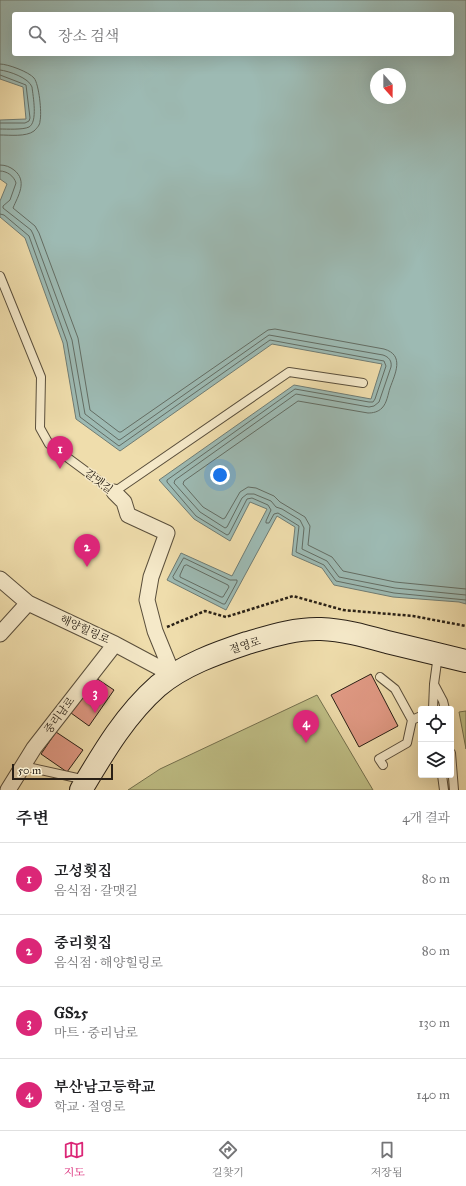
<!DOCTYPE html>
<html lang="ko">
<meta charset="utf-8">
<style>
body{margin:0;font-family:"IM FELL Great Primer","Noto Serif KR",serif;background:#f6f6f6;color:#202124}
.controls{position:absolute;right:12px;bottom:12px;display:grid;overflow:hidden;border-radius:4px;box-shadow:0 4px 16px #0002}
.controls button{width:36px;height:36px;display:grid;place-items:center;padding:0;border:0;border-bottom:1px solid #e0e0e0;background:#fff;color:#202124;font:20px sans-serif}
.compass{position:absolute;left:370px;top:68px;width:36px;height:36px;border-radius:50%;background:#fff;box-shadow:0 4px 16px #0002;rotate:159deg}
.scale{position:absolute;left:12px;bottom:10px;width:101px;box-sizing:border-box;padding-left:4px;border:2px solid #292016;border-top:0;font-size:11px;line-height:14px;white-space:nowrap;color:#292016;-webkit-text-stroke:3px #f5e9c9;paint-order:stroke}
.you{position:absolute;left:220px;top:475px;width:14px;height:14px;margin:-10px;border:3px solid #fff;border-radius:50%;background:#1a73e8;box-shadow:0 0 0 6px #1a73e833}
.badge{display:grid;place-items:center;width:26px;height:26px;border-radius:50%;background:#db2777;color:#fff;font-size:13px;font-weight:700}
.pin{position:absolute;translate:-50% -33px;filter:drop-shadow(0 1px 2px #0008)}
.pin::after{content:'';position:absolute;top:21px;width:14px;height:12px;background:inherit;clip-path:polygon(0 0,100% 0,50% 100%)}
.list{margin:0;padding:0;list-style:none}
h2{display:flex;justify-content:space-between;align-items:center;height:52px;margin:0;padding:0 16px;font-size:17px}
h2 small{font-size:13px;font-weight:400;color:#757577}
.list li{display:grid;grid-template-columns:26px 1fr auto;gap:12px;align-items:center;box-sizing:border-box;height:72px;padding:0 16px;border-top:1px solid #e0e0e0}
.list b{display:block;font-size:15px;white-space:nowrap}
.list p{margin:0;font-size:13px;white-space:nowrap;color:#757577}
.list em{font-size:13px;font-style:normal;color:#757577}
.icon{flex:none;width:22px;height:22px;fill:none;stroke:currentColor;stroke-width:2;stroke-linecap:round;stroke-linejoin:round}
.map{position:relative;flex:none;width:466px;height:790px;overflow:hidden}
.search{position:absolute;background:#fff;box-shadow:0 4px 16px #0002;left:12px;right:12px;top:12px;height:44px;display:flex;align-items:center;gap:10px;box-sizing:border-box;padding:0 14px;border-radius:4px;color:#757577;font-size:15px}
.sheet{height:340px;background:#fff}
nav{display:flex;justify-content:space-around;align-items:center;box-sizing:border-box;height:56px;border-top:1px solid #e0e0e0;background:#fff;font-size:11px;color:#757577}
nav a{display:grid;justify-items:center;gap:2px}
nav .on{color:#db2777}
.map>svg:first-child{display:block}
.green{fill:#bfbf86;stroke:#74704e}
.water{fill:#9dbab3;stroke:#6f7c74;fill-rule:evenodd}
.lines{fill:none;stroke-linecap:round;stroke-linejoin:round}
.shore{stroke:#636d64;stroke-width:1}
.building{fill:#e19a85;stroke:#292016}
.service-casing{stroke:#5a4f3c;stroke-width:10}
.minor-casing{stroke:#5a4f3c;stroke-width:17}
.secondary-casing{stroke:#292016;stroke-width:24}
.path{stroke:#292016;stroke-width:2.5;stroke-dasharray:3 2;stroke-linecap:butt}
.service{stroke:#f5e9c9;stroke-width:8}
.minor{stroke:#f5e9c9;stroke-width:15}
.secondary{stroke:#f5e9c9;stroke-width:22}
.labels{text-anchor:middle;stroke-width:3;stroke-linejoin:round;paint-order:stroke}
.street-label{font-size:11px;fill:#292016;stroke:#f5e9c9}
</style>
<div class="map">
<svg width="466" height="790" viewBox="0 0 466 790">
<rect width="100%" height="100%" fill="#efddac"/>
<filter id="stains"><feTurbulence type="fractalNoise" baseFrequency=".005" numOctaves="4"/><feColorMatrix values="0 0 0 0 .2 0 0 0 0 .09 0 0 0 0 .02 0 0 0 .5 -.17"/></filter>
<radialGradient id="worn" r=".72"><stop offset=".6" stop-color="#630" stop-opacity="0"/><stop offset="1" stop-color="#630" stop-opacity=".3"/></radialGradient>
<path class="green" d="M317 695 373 790H128L160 769Z
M466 711V749L459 712Z"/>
<path class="water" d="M0 0H466V604L459 602 393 597 334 585 322 568 292 555 295 527 277 516 226 610 167 580 181 553 232 576 267 509 250 502 230 541 194 519 159 480 294 385 371 399 382 364 272 344 120 451 76 419 63 343 25 238 0 217V201L7 184 0 179V120L26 119 23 87 0 79ZM14 14H452V54H14ZM376 74H400V98H376Z"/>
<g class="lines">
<path class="shore" d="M0 64C8 64 29 72 34 78 39 84 42 113 40 121 40 125 37 128 34 131 26 137 10 135 0 135
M0 70C9 71 29 78 32 87 33 96 38 122 29 127 23 130 7 129 0 129
M0 75 26 85 30 118 29 121 25 123H0
M0 165C6 165 10 167 14 170 28 181 18 196 13 208L35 226 39 233 78 338 90 410 119 432H121L268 330 275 329 384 349C405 355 395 374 390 388 388 394 387 403 382 408 378 412 373 413 368 413L298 401 184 481 183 484 203 507 223 519 225 518 240 492 248 487 256 488 274 496 280 502 305 517 310 526 308 545 332 557 343 571 395 582 466 589
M0 171C7 171 14 176 16 183L10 200 3 206V208L31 230 33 234 72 340 85 414 119 440 121 439 269 335 383 355C389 357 392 361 391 367L379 402 374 406 369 407 296 394 175 480 174 483 200 512 225 528 227 527 242 498 247 494H254L271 501 276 507 282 509 300 520 304 528 302 549 327 561 339 577 395 588 466 595
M0 214 4 215 29 236 67 342 80 417 119 446 270 340 384 361 386 366 375 399 373 402H369L295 389 167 480V482L196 516 227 535 229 534 247 499 252 498 268 505 271 510 266 521V523H269L274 514 278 513 299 526 296 552 324 565 336 581 394 593 466 600
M184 558 230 580H237V582L225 604H223L174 579 173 577Z
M187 565 228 585 229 587 223 597H221L180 577V575L184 566Z"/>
</g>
<path class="building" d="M371 674 398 726 359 747 331 695Z
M96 678 114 690 89 726 71 713Z
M56 732 83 750 67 772 41 754Z"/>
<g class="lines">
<defs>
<path id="service" d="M0 276 41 377 40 428 49 444 114 492 289 372 363 383
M438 655 434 684 443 701 445 709
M380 677 395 689 412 720 421 716
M433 709 434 684
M451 753 454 790
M383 765 379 759 407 743 412 720
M23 766 86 780
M442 775 444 790"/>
<path id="minor" d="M114 492 124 502 128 515 167 533 151 577 147 600 155 631 173 675
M0 579 28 603 115 644 173 675
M0 634 28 603
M8 790 34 748 115 644"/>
<path id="secondary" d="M81 790C103 753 125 715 158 686 183 665 217 653 247 643 271 636 296 628 321 629 344 630 365 636 387 642 413 648 440 655 466 661"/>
</defs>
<use href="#service" class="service-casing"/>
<use href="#minor" class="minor-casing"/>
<use href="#secondary" class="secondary-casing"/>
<path class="path" d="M167 627 205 611 226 617 293 596 343 610 413 616 466 626"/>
<use href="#service" class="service"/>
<use href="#minor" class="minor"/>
<use href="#secondary" class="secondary"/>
</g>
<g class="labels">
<g class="street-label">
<text transform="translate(99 481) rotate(37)" y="4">갈맷길</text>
<text transform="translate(85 629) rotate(25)" y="4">해양힐링로</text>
<text transform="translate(245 645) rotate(-18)" y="4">절영로</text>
<text transform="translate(59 715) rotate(-53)" y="4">중리남로</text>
</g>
</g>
<rect width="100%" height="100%" filter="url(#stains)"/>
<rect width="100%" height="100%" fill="url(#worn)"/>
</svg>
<div class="controls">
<button><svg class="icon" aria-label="locate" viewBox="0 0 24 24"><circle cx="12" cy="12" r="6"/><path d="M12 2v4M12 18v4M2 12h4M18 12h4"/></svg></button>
<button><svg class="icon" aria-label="layers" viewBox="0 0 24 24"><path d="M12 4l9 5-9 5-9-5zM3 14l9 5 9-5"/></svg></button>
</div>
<svg class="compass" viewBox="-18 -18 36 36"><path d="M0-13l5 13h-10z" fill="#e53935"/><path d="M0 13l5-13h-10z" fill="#757577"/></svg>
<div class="scale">50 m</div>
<div class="you"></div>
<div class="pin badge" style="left:60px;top:469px">1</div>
<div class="pin badge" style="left:87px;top:567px">2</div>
<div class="pin badge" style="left:95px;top:713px">3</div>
<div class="pin badge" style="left:306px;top:743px">4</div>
<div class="search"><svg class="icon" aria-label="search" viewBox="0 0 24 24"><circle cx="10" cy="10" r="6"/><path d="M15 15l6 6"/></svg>장소 검색</div>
</div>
<section class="sheet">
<h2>주변<small>4개 결과</small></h2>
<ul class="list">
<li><span class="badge">1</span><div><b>고성횟집</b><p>음식점 · 갈맷길</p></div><em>80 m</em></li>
<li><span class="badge">2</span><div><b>중리횟집</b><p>음식점 · 해양힐링로</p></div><em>80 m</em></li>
<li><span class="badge">3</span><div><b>GS25</b><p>마트 · 중리남로</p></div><em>130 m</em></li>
<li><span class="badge">4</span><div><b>부산남고등학교</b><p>학교 · 절영로</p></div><em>140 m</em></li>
</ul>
</section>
<nav>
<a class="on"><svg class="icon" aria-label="map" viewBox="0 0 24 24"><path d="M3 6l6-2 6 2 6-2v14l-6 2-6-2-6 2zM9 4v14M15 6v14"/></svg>지도</a>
<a><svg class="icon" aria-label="directions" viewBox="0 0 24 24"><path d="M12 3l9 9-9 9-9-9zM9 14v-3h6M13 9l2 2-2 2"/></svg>길찾기</a>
<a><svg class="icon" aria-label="saved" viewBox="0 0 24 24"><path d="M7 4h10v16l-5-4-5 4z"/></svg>저장됨</a>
</nav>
